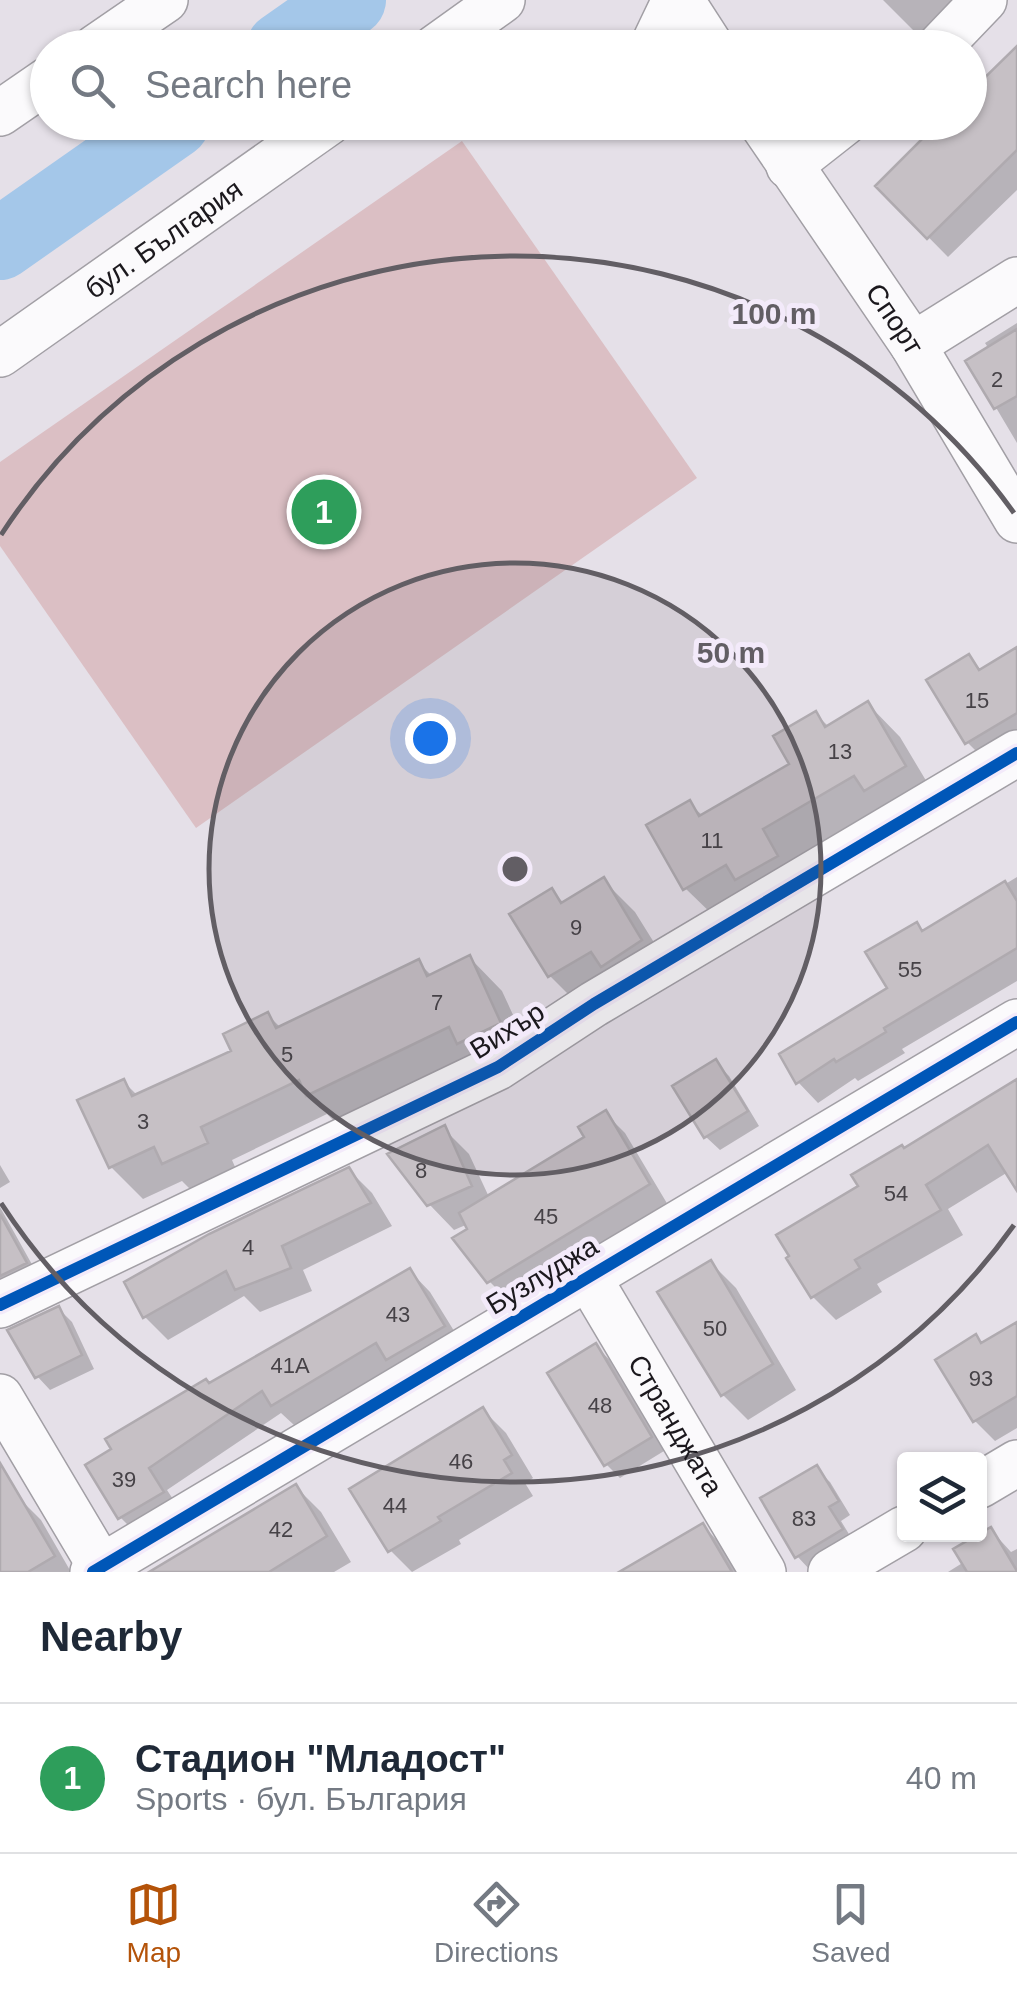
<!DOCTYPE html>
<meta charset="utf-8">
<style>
body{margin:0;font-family:Helvetica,sans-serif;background:#f2f2f3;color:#1f2937}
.controls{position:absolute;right:30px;bottom:30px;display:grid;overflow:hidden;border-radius:10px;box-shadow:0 2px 8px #0004}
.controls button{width:90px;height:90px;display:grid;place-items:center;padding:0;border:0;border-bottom:2px solid #e0e1e3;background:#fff;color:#1f2937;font:50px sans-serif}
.you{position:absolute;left:430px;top:738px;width:35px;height:35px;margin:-25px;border:8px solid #fff;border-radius:50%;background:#1a73e8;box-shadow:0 0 0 15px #1a73e833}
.badge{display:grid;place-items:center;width:65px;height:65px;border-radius:50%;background:#b45309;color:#fff;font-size:32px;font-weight:700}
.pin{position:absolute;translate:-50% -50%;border:5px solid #fff;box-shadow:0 2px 10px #0006}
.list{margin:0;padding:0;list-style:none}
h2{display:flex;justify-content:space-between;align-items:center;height:130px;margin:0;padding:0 40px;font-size:42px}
h2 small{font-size:32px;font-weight:400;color:#747a83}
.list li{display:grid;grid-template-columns:65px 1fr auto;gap:30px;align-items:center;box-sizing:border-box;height:150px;padding:0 40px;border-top:2px solid #e0e1e3}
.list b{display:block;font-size:38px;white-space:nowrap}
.list p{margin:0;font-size:32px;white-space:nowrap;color:#747a83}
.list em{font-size:32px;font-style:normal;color:#747a83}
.icon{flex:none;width:55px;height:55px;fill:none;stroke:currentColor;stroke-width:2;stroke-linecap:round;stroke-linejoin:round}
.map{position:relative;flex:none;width:1017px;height:1572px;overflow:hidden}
.search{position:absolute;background:#fff;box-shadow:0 2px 8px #0004;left:30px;right:30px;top:30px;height:110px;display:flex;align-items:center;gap:25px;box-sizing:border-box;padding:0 35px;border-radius:55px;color:#747a83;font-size:38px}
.sheet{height:280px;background:#fff}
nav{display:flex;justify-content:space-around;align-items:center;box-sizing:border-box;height:140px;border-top:2px solid #e0e1e3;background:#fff;font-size:28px;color:#747a83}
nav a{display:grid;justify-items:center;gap:5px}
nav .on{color:#b45309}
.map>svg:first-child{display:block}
.green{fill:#dbbfc4}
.shadow{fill:#0003}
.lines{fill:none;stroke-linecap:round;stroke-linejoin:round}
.river{stroke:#a4c7e9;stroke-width:72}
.building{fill:#c6c0c5;stroke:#afaaaf;stroke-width:2.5}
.minor-casing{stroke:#a29fa5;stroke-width:48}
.minor{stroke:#fbfafc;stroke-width:45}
.cycleway-casing{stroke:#f3eafa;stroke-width:19}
.cycleway{stroke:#0057b8;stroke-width:12}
.ring{fill:none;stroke:#625e64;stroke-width:5}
.labels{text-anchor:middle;stroke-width:10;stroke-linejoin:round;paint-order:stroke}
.number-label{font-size:22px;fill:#464247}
.street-label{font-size:28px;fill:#1b181d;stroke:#f3eafa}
.centre{fill:#625e64;stroke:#f3eafa;stroke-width:5}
.ring-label{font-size:30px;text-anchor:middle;font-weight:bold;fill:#625e64;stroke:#f3eafa;stroke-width:10;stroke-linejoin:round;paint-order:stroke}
</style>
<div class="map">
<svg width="1017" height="1572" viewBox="0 0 1017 1572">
<rect width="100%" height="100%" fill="#e5e0e8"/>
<path class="green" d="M462 141 697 478 196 828 0 546V462Z"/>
<path class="shadow" d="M883 0H985L931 48Z
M1017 49V190L948 257 878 186 970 122V96Z
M1017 323V443L969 362 989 349 985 343Z
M1017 650V764L999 774 967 742 969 657 982 671Z
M868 704 900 737 937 799 718 920 685 888 689 803 703 816 793 765 816 714 829 727Z
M1017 877V981L902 1049 905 1053 858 1081 855 1078 818 1103 798 1082 890 989 924 933Z
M603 880 635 912 673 973 582 1008 550 976 512 915 551 891 565 904Z
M470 958 502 991 532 1056 340 1127 327 1114 232 1160 239 1176 196 1195 182 1181 143 1199 111 1167 124 1082 138 1096 234 1052 268 1015 282 1029 418 962 432 976Z
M716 1063 729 1076 759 1126 720 1150 706 1137 676 1087Z
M1017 1082V1186L1008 1172 948 1209 963 1235 877 1284 882 1292 836 1320 813 1297 862 1187 904 1150Z
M606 1114 625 1133 668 1205 509 1301 489 1281 468 1224 454 1230 429 1204 444 1129 469 1154 489 1197 587 1138Z
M0 1165 10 1182 0 1188Z
M349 1170 372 1193 392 1226 303 1270 312 1291 260 1312 244 1296 168 1340 145 1317 127 1283Z
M0 1207 39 1277 0 1298Z
M711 1263 736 1288 796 1390 748 1420 723 1395Z
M410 1271 430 1292 464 1347 409 1379 395 1365 294 1425 281 1413 167 1490 182 1513 141 1538 120 1517 89 1466 210 1386Z
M59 1309 72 1322 94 1369 50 1390 37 1376Z
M976 1338 983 1345 1017 1341V1428L995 1441 975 1421 938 1360Z
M595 1346 609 1359 664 1451 620 1478 606 1464Z
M483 1410 506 1433 533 1478 525 1483 533 1496 459 1540 461 1544 412 1572 390 1550Z
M816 1469 830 1482 850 1515 841 1521 855 1544 810 1570 797 1556Z
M296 1487 321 1512 351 1562 334 1572H181Z
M17 1496 41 1520 71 1572H0V1506Z
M703 1526 727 1550 740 1572H630L636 1562Z
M991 1530 1011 1552 1017 1549V1572H948L964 1562Z"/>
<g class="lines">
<path class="river" d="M282 48 350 0
M0 244 174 122"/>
</g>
<path class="building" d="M1017 46V150L927 239 875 186 939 122H970V92Z
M1017 329V396L994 409 965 361Z
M1017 647V713L965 744 926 680 969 654 979 670Z
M868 701 906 766 864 791 854 776 763 829 778 856 735 880 726 865 683 890 646 825 690 800 699 816 789 764 773 736 816 711 825 727Z
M604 877 642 940 601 967 591 952 548 977 509 914 552 888 561 903Z
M1005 881 1017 901V948L884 1028 886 1032 836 1062 834 1059 796 1084 779 1054 887 988 865 952 917 922 922 931Z
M470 955 501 1023 457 1044 449 1027 306 1096 299 1080 201 1127 208 1143 162 1164 154 1147 109 1168 77 1100 124 1079 132 1096 231 1051 223 1034 268 1012 276 1028 419 959 427 976Z
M716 1059 748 1111 704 1138 672 1086Z
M1017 1079V1191L988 1145 926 1185 941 1210 855 1260 860 1268 811 1298 786 1258 789 1256 776 1235 858 1186 851 1175 902 1145 904 1148Z
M606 1110 650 1184 487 1283 452 1238 467 1229 459 1213 584 1137 578 1127Z
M445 1125 472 1186 427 1206 387 1154Z
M349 1167 371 1203 282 1246 291 1268 235 1290 226 1271 143 1318 124 1282 209 1234Z
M0 1214 27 1263 0 1276Z
M711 1260 773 1364 721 1396 657 1292Z
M410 1268 445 1326 386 1360 376 1343 271 1406 262 1391 149 1468 164 1492 118 1519 85 1465 111 1449 105 1439 206 1379 209 1383Z
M59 1306 82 1355 35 1378 7 1330Z
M1017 1322V1396L973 1422 935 1360 976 1334 981 1343Z
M596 1343 652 1437 604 1466 547 1373Z
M483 1407 512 1455 504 1460 512 1473 438 1517 441 1521 388 1552 349 1489Z
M0 1463 55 1556 28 1572H0Z
M817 1465 839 1501 829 1507 843 1529 795 1558 760 1498Z
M296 1484 327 1536 269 1572H149Z
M703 1523 732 1572H619Z
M991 1527 1017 1571V1572H967L953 1549Z"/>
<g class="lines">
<defs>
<g id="minor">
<path d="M681 0 712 48"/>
<path d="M95 48 165 0"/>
<path d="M435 48 502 0"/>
<path d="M652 48 675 0"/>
<path d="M938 48 984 0"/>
<path d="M0 113 48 80"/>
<path id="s1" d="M761 122 913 345 1017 520"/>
<path d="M789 166 845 122"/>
<path d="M913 345 1017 280"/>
<path id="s2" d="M0 354 329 122"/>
<path id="s3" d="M588 1277 763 1572"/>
<path d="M0 1305 498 1067 594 1004 1017 753"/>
<path d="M0 1397 104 1572"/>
<path d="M980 1485 1017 1463"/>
<path d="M93 1572 1017 1022"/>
<path d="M831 1572 904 1529"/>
</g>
</defs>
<use href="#minor" class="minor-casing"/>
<use href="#minor" class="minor"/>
<defs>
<path id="cycleway" d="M0 1305 498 1067 594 1004 1017 753
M93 1572 1017 1022"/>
</defs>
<use href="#cycleway" class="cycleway-casing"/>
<use href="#cycleway" class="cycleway"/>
</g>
<circle cx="515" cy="869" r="306" fill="#625e64" fill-opacity=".12"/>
<g class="ring">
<circle cx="515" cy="869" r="306"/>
<path d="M1014 1225A613 613 0 0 1 1 1203M1 535A613 613 0 0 1 1014 513"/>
</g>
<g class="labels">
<g class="number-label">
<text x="997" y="387">2</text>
<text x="977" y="708">15</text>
<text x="840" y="759">13</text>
<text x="712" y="848">11</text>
<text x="576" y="935">9</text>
<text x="910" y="977">55</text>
<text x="437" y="1010">7</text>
<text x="287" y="1062">5</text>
<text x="143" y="1129">3</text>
<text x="421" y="1178">8</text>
<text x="896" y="1201">54</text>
<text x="546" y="1224">45</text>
<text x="248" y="1255">4</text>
<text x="398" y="1322">43</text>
<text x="715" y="1336">50</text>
<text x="290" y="1373">41А</text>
<text x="981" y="1386">93</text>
<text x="600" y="1413">48</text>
<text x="461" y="1469">46</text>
<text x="124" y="1487">39</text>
<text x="395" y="1513">44</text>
<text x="804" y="1526">83</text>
<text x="281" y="1537">42</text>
</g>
<g class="street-label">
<text dy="10" stroke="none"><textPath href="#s2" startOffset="200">бул. България</textPath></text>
<text dy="10" stroke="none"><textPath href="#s1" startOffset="238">Спорт</textPath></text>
<text transform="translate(507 1030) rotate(-32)" y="10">Вихър</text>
<text transform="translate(542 1275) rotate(-31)" y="10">Бузлуджа</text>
<text dy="10" stroke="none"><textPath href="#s3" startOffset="172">Странджата</textPath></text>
</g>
</g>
<circle cx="515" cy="869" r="15" class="centre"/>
<g class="ring-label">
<text x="774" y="324">100 m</text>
<text x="731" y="663">50 m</text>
</g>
</svg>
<div class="controls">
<button><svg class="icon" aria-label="layers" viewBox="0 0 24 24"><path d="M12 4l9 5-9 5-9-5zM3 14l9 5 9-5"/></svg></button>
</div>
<div class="you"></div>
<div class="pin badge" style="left:324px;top:512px;background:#2e9e5b">1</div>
<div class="search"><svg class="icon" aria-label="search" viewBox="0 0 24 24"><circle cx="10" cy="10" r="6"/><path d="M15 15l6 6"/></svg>Search here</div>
</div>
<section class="sheet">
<h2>Nearby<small></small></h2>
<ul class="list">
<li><span class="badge" style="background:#2e9e5b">1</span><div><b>Стадион &quot;Младост&quot;</b><p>Sports · бул. България</p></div><em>40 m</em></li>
</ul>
</section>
<nav>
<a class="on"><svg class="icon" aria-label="map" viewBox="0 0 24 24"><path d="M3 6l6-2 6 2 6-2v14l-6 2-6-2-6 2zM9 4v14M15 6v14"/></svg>Map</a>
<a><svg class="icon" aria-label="directions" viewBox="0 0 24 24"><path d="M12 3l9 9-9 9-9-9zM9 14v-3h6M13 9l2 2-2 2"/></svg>Directions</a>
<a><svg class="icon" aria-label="saved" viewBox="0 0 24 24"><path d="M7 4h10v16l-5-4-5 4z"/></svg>Saved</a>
</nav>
